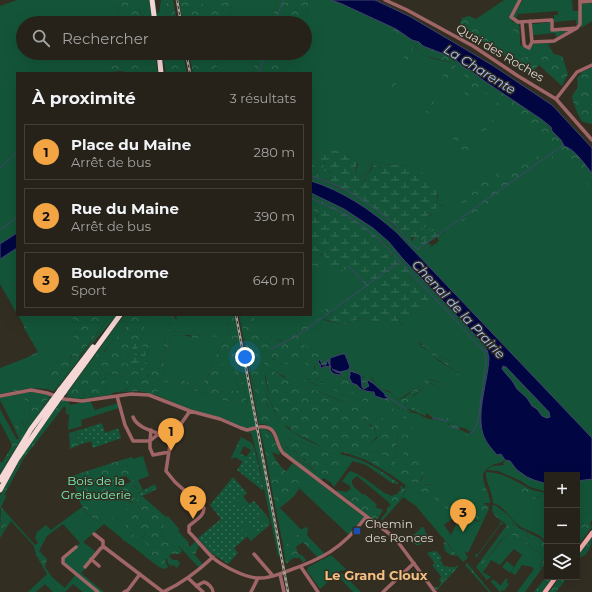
<!DOCTYPE html>
<html lang="fr">
<meta charset="utf-8">
<style>
body{margin:0;font-family:Montserrat,sans-serif;background:#322f27;color:#f1f3f6}
.controls{position:absolute;right:12px;bottom:12px;display:grid;overflow:hidden;border-radius:0px;box-shadow:0 4px 16px #0002}
.controls button{width:36px;height:36px;display:grid;place-items:center;padding:0;border:0;border-bottom:1px solid #423f39;background:#26221a;color:#f1f3f6;font:20px sans-serif}
.you{position:absolute;left:245px;top:357px;width:14px;height:14px;margin:-10px;border:3px solid #fff;border-radius:50%;background:#1a73e8;box-shadow:0 0 0 6px #1a73e833}
.badge{display:grid;place-items:center;width:26px;height:26px;border-radius:50%;background:#f2a542;color:#111;font-size:13px;font-weight:700}
.pin{position:absolute;translate:-50% -33px;filter:drop-shadow(0 1px 2px #0008)}
.pin::after{content:'';position:absolute;top:21px;width:14px;height:12px;background:inherit;clip-path:polygon(0 0,100% 0,50% 100%)}
.list{margin:0;padding:0;list-style:none}
h2{display:flex;justify-content:space-between;align-items:center;height:52px;margin:0;padding:0 16px;font-size:17px}
h2 small{font-size:13px;font-weight:400;color:#a4a4a2}
.list li{display:grid;grid-template-columns:26px 1fr auto;gap:12px;align-items:center;box-sizing:border-box;height:56px;margin:0 8px 8px;padding:0 8px;border:1px solid #423f39;border-radius:0px}
.list b{display:block;font-size:15px;white-space:nowrap}
.list p{margin:0;font-size:13px;white-space:nowrap;color:#a4a4a2}
.list em{font-size:13px;font-style:normal;color:#a4a4a2}
.icon{flex:none;width:22px;height:22px;fill:none;stroke:currentColor;stroke-width:2;stroke-linecap:round;stroke-linejoin:round}
.map{position:relative;flex:none;width:592px;height:592px;overflow:hidden}
.search{position:absolute;background:#26221a;box-shadow:0 4px 16px #0002;left:16px;top:16px;width:296px;height:44px;display:flex;align-items:center;gap:10px;box-sizing:border-box;padding:0 14px;border-radius:22px;color:#a4a4a2;font-size:15px}
.panel{position:absolute;background:#26221a;box-shadow:0 4px 16px #0002;left:16px;top:72px;width:296px;height:244px;border-radius:0px}
.map>svg:first-child{display:block}
.grass{fill:#145539;fill-rule:evenodd}
.forest{fill:url(#forest-crowns);fill-rule:evenodd}
.wetland{fill:url(#wetland-marsh)}
.garden{fill:url(#garden-dots)}
.water{fill:#010642;stroke:#42446c;fill-rule:evenodd}
.lines{fill:none;stroke-linecap:round;stroke-linejoin:round}
.stream{stroke:#42446c;stroke-width:1}
.minor{stroke:#a06566;stroke-width:3.5}
.major{stroke:#f5abac;stroke-width:4.5}
.highway{stroke:#f5d7d6;stroke-width:5}
.rail-casing{stroke:#a8a59c;stroke-width:2.5}
.rail{stroke:#332e22;stroke-width:1;stroke-dasharray:3;stroke-linecap:butt}
.highway-bridge{stroke:#f5d7d6;stroke-width:5}
.transit-dot{fill:#1a4fb4;stroke:#332e22;stroke-width:1.5}
.labels{text-anchor:middle;stroke-width:3;stroke-linejoin:round;paint-order:stroke}
.street-label{font-size:12px;fill:#d8d5cd;stroke:#332e22}
.park-label{font-size:12px;fill:#79f4b8;stroke:#332e22}
.poi-label{font-size:12px;fill:#d8d5cd;stroke:#332e22;text-anchor:start}
.water-label{font-size:13px;font-style:italic;fill:#aac5fc;stroke:#332e22}
.neighbourhood-label{font-size:13px;font-weight:bold;fill:#f6bf82;stroke:#332e22}
</style>
<div class="map">
<svg width="592" height="592" viewBox="0 0 592 592">
<defs>
<pattern id="forest-crowns" width="20" height="18" patternUnits="userSpaceOnUse"><rect width="20" height="18" fill="#145539"/><path d="M2 6a3 3 0 1 1 6 0M12 15a3 3 0 1 1 6 0" fill="none" stroke="#356d54"/></pattern>
<pattern id="wetland-marsh" width="20" height="14" patternUnits="userSpaceOnUse"><rect width="20" height="14" fill="#145539"/><path d="M1 5h8M5 5V1M11 12h8M15 12V8" fill="none" stroke="#356d54"/></pattern>
<pattern id="garden-dots" width="8" height="8" patternUnits="userSpaceOnUse"><rect width="8" height="8" fill="#145539"/><path d="M2 2h.1M6 6h.1" fill="none" stroke="#356d54" stroke-width="1.8" stroke-linecap="round"/></pattern>
</defs>
<rect width="100%" height="100%" fill="#332e22"/>
<path class="grass" d="M17 0H118L119 23H23V53H121V56L108 69 101 72 17 73V233L0 244V6Z
M146 0H149L153 23H147C144 12 131 10 146 0Z
M154 0H155L157 13H159L161 0H166L167 23H157Z
M198 0H217L209 10Z
M233 0H278L270 23H228Z
M309 0H331L342 4 396 29 412 40 416 48 430 58 454 63 459 67H465L469 69 483 80 534 114 578 156 592 173V438L396 232C371 210 343 191 311 181V176L320 179 360 198 384 216 406 237 426 250 438 242 445 230 436 234 428 227 429 219 426 216 431 215 436 207 444 206 438 204V195L409 166 382 164 373 161 362 177 358 176 355 174 358 164C354 157 335 148 326 150 321 151 316 154 311 156V73H286L293 53H305L304 23 307 14Z
M504 0H519L510 15 511 20 513 22 512 23 516 36H520V45L531 48 533 44 552 43 523 58 506 46 476 19Z
M523 0H572L573 11H579V24H576V20L554 22V15H558V11L519 14 518 13 516 19H515L513 16Z
M592 3V21L581 28V4Z
M548 21H550L551 30H570L557 37 556 36 555 33 533 35 532 24 548 23Z
M150 53H155L158 73H153Z
M220 53H258L252 73H214L217 67Z
M311 193 344 209 373 228 389 242 403 259 481 341 487 350 489 357 481 423 505 459C501 465 496 462 491 466 485 469 483 475 479 480L485 496V503L478 508C465 507 447 508 438 495 436 493 436 489 435 486L425 484 418 492 434 495 440 504 449 510 460 513 444 525 451 535 447 544 461 514 478 522 481 520 488 508 489 509 468 553 464 551 468 558 463 562 416 506 403 497 398 503V501L406 491 405 488V485L411 489V482L418 483 423 478 412 462 406 470C400 470 393 470 393 476L366 460 349 454 356 451 361 455 379 456 366 451 370 444 378 437 375 433V428L359 417 366 419 375 425 380 434 382 444 379 449 374 451 392 459 395 458 398 430 342 401 305 386 297 385 286 379 284 376 270 370 265 376C268 391 271 408 279 420 286 430 309 442 321 446L320 448 355 458 334 487 331 483 324 478 321 480 318 478V473L300 460C298 457 296 457 293 455 291 453 289 449 286 447L283 450 275 430 265 424 270 425 271 422 267 416C267 412 268 407 268 403 269 395 247 349 275 360L279 352 278 350 281 351 289 347 294 361 301 358 314 364V371L311 380 306 378C311 385 317 384 324 386L323 382 321 383 316 381 319 377 329 374 330 370 334 374 340 375V378L344 377 346 380 338 387V391L341 392 342 394 346 395 359 400 353 393 345 390V388H350V389L355 388 358 389V391C369 387 382 399 393 402L397 408 404 410 409 413C417 412 419 415 426 418 432 420 439 420 445 422 448 424 451 427 455 429L452 431 457 430 467 436 472 431H468L467 429C459 427 453 427 449 419H437L430 411 420 412 414 408 405 406 408 401 429 383 441 388H446L463 370C454 365 447 358 438 356 433 349 424 347 419 340V344L439 361 459 373 447 385 430 379 398 400C393 398 393 394 389 391 387 390 384 390 382 389 378 386 374 382 371 377L364 378 360 373 359 374 356 372 355 368 350 367 345 354H342L330 358C322 353 315 352 309 348 302 344 296 342 288 340 282 339 278 342 272 339L271 331 264 337H259L254 328V315H311V249L312 252 326 256 328 266 341 272 349 266 367 286 323 317 324 320 343 325 360 318 377 322H395L403 325 396 316 397 315H412L430 303V300L408 277 407 268 384 243 357 221 339 210 311 197ZM288 438 331 454 323 473C316 470 295 453 292 448 290 445 289 441 288 438Z
M17 248V314L0 284V259Z
M18 315H71L73 320 72 323 76 329C74 335 72 342 68 347 59 360 47 371 49 387L46 389 30 388 0 394V368L39 353Z
M111 315H117L85 352 56 390 55 389 76 361H73L70 364 69 361 72 355 79 358Z
M124 315H126L118 327 122 322 124 321 127 324 125 329 113 340 104 352 100 350 67 394H66Z
M147 315H173L176 320 177 315H226L229 332 225 337V341L211 363 208 377 200 386 166 376 164 375 162 370 170 337C184 329 195 345 209 332L197 336 194 333H186L173 331 171 321 167 333H150L141 325 140 320 145 318Z
M234 315H235L257 427H256L245 428 221 418 187 408 156 395 158 392 152 386 148 384V374L160 381H163L214 396C222 402 228 399 236 405H245L247 403 234 343 239 341Z
M239 315H240L242 326 261 424 259 425Z
M152 335H164L166 337 164 344 165 349 162 353 159 372 149 370C143 360 151 349 149 338Z
M229 348 239 391H231L230 390H228V392L218 391 213 386Z
M104 373 126 375V387L129 388 118 393V392L112 393 113 394 109 395V393H106Z
M134 373 141 375V387L130 386Z
M83 390H88L94 397 80 399 66 397 68 395C72 399 79 399 85 398Z
M13 395V398L23 397 31 404 29 412 31 417 25 427 22 422V427L20 428 18 425 15 426V429L0 400V398Z
M50 397 51 398 27 431 0 474V472L33 420Z
M90 401 95 410 118 403 119 408 81 420 82 426 68 430 70 405Z
M0 409 17 440 15 442 14 437 12 445 0 422Z
M260 429H265V452Z
M256 430 281 557 278 556 257 454 251 433 247 432Z
M143 456 149 476 138 480 143 490 137 494 138 497 142 496 136 500 132 494 137 488 131 482 132 466 125 467 120 466 118 461 132 457 133 459Z
M506 460 510 461 517 470 527 477 534 480 547 484V492L530 487 521 481 498 471 487 470 492 466 505 465 503 463Z
M293 463 364 517 363 519 349 535 299 488 300 487 286 471Z
M350 471C364 476 374 486 386 494H388L391 496 388 497V499L386 500 357 476 352 480V483L353 486 362 494 361 495 352 497 348 499 337 492V490L346 492 351 489 350 486 342 481Z
M486 472C504 473 513 480 528 488 534 491 541 492 547 493V544C543 534 530 532 521 527 512 522 506 507 493 503 493 492 485 482 486 472ZM520 484 541 496C536 498 530 500 525 498Z
M584 479 586 480 592 479V505L577 524V481Z
M5 494 6 497 1 507 35 545 38 543 35 538 37 532 46 525 51 530 82 507C87 515 92 519 102 523L101 509 109 502 123 497C128 502 135 503 141 509L138 513H132C132 522 136 528 145 531V533L141 540 139 541 146 542 149 548 148 554 153 555V559L151 561 104 524 83 542 96 552 83 567 85 569 81 573 104 592H83L73 584 65 592H53L45 584 36 592H28L47 574 36 555 34 546 11 521 0 538V534H1L7 521 3 509 1 508 0 510V503ZM63 524 80 543 65 556 62 564 75 575 65 588 52 577 37 555 47 536Z
M372 500 377 505 375 507 383 510 379 517 374 513H371L363 505V503Z
M493 505H495L508 515 519 528 535 536H532L528 539 527 533 514 530V525L512 521 503 513 499 514 495 512 494 515 492 510Z
M280 508 324 553 318 558 303 542 285 555 276 511Z
M168 516 180 530 178 531 189 543 186 546 203 565 199 568 179 546 173 547 161 535 166 517Z
M500 521 504 525 501 524 476 558 475 556 476 554H478L500 524Z
M247 523 258 535 251 541 241 529Z
M509 533H511L545 557 540 565 541 568 543 567 525 592H517L534 569 532 568 533 567 522 565 515 575 511 572 522 555 514 549 500 565 491 560 488 565 496 571 488 565 483 572 491 577 487 580 488 579 480 568 502 540Z
M331 555 346 569 343 571 341 570 320 589 307 571 308 567Z
M507 561 514 567 510 573 502 567Z
M341 573 343 574 361 592H353L340 578 337 581 335 579Z
M506 578 508 580 506 582 509 584 504 591 502 590 501 592H500L491 582 493 579 500 585V586Z"/>
<path class="forest" d="M118 0H146C131 11 144 12 147 23L141 21 140 23H119Z
M166 0H173L177 23H167Z
M179 0H198L209 9 217 0H233L228 23H183Z
M278 0H309L307 14 304 23H270Z
M246 5 248 6V11L244 23H238L244 6Z
M469 16 476 19 506 46 523 58 548 45 554 54 562 56 568 74 562 86 539 65 530 74 493 48 459 26 462 18Z
M513 22 519 23 520 36H516L514 33 512 23Z
M548 23 550 24 551 30 548 33 544 27H539L538 24Z
M394 28 400 33 396 36 389 54 387 55 386 53 393 33Z
M412 40 419 42 423 46 454 58 465 67H459L456 65 414 136 447 68 451 65V62C436 58 424 59 414 44 411 54 413 64 402 70L401 76 395 86 387 105H386L396 74 400 69 409 42 414 43Z
M121 53H150L153 73H126L122 71 96 73C109 69 111 66 121 56Z
M162 53H183L187 73H166Z
M189 53H220L217 67 214 73H193Z
M227 53H235L231 70 223 68V63Z
M258 53H293L286 73H252Z
M592 68V124C589 123 586 123 583 122 580 121 572 100 572 96L578 87 577 78 582 72Z
M466 69H469L474 73 472 78 464 86 462 84C465 79 464 74 466 69Z
M478 76 541 119C548 125 559 135 561 142L558 143 550 141 529 122 505 106 481 136H479L497 107V100L484 92 470 99 467 98 468 96 463 92 464 89Z
M453 129 468 141H476L470 150 462 158 461 155 464 151C454 146 453 142 452 131Z
M559 145C574 148 583 162 592 173V190L568 160 566 153 553 155V158L503 195 498 194 497 197 474 214 469 215 459 225 451 223V221L455 217 468 210 475 202 501 185 502 181 490 186 472 199 458 205 438 211 436 210V207H444L452 201C461 203 475 193 479 185L478 181 474 178 476 177 487 182 498 173 516 170 542 153 551 152 554 148Z
M316 157 323 161 325 166 323 168 331 173 332 177C327 182 322 179 317 178L316 172 319 169 314 166Z
M373 161 382 164 381 168 373 165 356 193 354 192 362 177Z
M311 197 325 203 317 217 311 209Z
M425 227 430 230 432 229 434 231 431 235 421 241 419 240 422 230Z
M382 242 393 252 392 256 388 257C384 255 381 253 378 248L380 243Z
M312 252 318 254 319 256 315 258 314 260 316 261 319 265 317 267 311 264 313 260 311 257Z
M338 303 343 305 297 340 300 344C309 345 313 354 323 351L325 354 330 358V366L328 363V361L326 365 320 364 322 368 331 366C332 371 329 377 323 379L319 377 316 380 321 383H327V385C317 388 312 380 304 381V378L311 380 310 375C314 372 316 369 314 364L311 363 310 366 306 365 305 362 302 361 301 358 294 361 291 365C282 363 272 355 263 360L262 364 261 366V371L268 403 267 406 269 410 267 416 270 417 271 422H275L270 425 261 424 240 315H254V328L257 329 259 337C267 337 272 329 277 322L279 323 280 326 271 337 272 339 280 341C288 338 301 332 305 324L316 321 323 314 321 312 326 309 334 307 335 304Z
M71 315H111L78 358 71 355 69 361 70 364 73 361H76L55 389 53 391 46 389 49 387C47 371 59 360 68 347 72 342 74 335 76 330L72 323 73 320Z
M126 315H147L145 318 140 321 141 325 151 333H167L171 321 174 320 175 329 173 331 186 333H194L197 336 209 332 220 333 221 336 193 338 190 335H174L170 337 162 370 164 375 200 386 208 377 211 363 225 341V337L229 332 226 315H234L239 342 234 343 247 403 245 405H236C228 399 222 402 214 396L163 381H160L148 374 147 376 149 378 148 384 152 386 153 388 158 385 159 388 156 395 139 391 122 392H121L128 389 126 387V375L104 373 106 393H109V395L94 397 88 390 83 391 85 398C79 399 72 399 67 394L100 350 105 352 113 340 125 329 127 324 124 321 118 327 117 331 114 332ZM153 335H164L166 337 164 344 165 349 162 353 159 371 149 370C143 360 151 349 149 338ZM135 339 139 345 134 355 135 357 140 352 135 365 126 357 131 354V350ZM229 349 239 391H232L230 390H228V392L218 391 214 386ZM134 373 141 375V387L130 386Z
M25 325 40 353 22 360 38 352 24 328Z
M417 339 422 344 432 349 438 356C445 358 459 366 464 371 461 379 450 390 441 388 436 387 433 383 429 383L415 394 405 405V406L413 407C418 412 423 410 430 411L437 418 436 420 432 419 433 418 427 413 425 416 409 409H407L412 412 407 413 404 410 397 408 393 402 392 403H388L387 400H384L385 398H388L374 384 364 389 362 387 363 384 360 379V373H362V377L364 378 368 375C371 377 372 381 375 383 377 385 380 387 382 389 388 393 392 391 395 399L398 400 405 397 428 379 447 385 454 376 459 373 433 356 416 340Z
M268 361H270L272 365 276 364 279 366H285L286 368 285 372 287 373V376L284 373 275 371 273 368H267L264 365V363Z
M503 366 506 367 550 412V417L547 418 542 416 537 409 532 406 527 398 517 389 513 382 502 369Z
M350 367 355 368 356 372 350 373 351 379 365 390 358 391V389L355 388 350 389V388H345V389L360 395 361 397 359 401 346 395 342 394 340 392 330 389 328 387V385L335 383 339 387V383L346 380 344 377 340 378 341 374 336 372 331 369 340 372 348 370Z
M0 370 4 371 7 370 11 371V375C15 378 15 383 19 386L18 391H13L15 388 7 374 0 375Z
M270 370C282 375 291 384 305 386L396 424 398 429 395 458 392 459 374 451V450L379 449 382 444 379 442 380 440C379 428 371 420 360 418L369 424 370 426 374 427 375 433 378 435 370 444 367 451 393 461 396 463 395 469C385 475 364 457 356 451L349 454 341 452 340 454 320 449 321 446 291 431 290 428 281 424 275 412 270 399 265 372Z
M30 392 50 395V396L33 420 0 472V461L2 463 12 446 11 437 13 436 15 441 19 438 15 430V426L18 425 20 428 22 427 21 422 25 427 31 417 29 411 31 404 23 398H13L11 396Z
M366 395H370L371 403C376 401 382 404 387 407L389 406 396 411 399 410 407 415 406 418 404 419 402 416 400 418 385 409 362 401Z
M63 400 68 401 70 405 69 415 66 413V408L64 406 24 458 0 503V496L25 451 61 401Z
M449 418 451 420V423L460 428 459 429 467 433H471L470 431H471L474 435 467 436 457 430 456 433H452V431L455 429 447 426 450 425 448 423 447 424 438 421V419Z
M428 420 432 422 434 424 430 432 425 430 424 425 425 421Z
M403 424 406 426C406 434 404 440 401 448 399 442 403 436 404 430L402 428Z
M409 427 415 429C412 435 409 438 407 445L406 435Z
M265 429 272 434 280 453 279 455 272 452C277 466 289 474 300 483 300 495 284 504 276 511L265 452Z
M76 431 79 445 70 449 69 433Z
M241 437 252 443 253 449 251 450 244 446 240 453 247 457 243 462 235 457 232 459 231 458Z
M288 438 331 454 347 462V465L339 471 338 474 331 481 324 476 322 473C316 470 312 464 306 462L305 459C300 457 299 456 296 452 291 446 287 451 288 438Z
M286 447C296 458 308 467 320 474V477L318 478 285 453 283 450Z
M407 451H412L414 454 413 459 407 463 404 462 402 458 404 452Z
M355 458C370 463 385 473 398 483V484L392 483 366 465 353 461V459Z
M414 460 418 461C424 468 425 476 418 483L411 482V489L393 476 392 474 397 470 400 465H403L406 469Z
M118 461 120 466 125 467 132 466 135 472 134 480 131 482 133 483V485L139 491 132 494 136 500 142 496 166 517 161 535 173 547 176 544 182 550 180 554H175V552L174 554H171L169 556 173 560H177L180 563 177 568 173 565 171 566 168 563 167 558 165 560 168 567 165 569 159 567 151 561 153 559V555L146 553 149 548 146 543 142 542 137 544V541L141 540 145 534V532L140 534 138 532 139 529 135 524 130 521 132 517 124 513 125 509H128L132 513H138L141 509 138 506 132 507 131 505 133 502 126 500 123 497 109 502 101 509 102 513 105 518 102 523C79 514 79 497 72 476ZM126 476 131 482 117 487 120 477Z
M483 474C482 485 490 492 490 503H485C486 493 479 487 479 477Z
M519 483 530 490 542 493V495L533 499H528C522 496 518 490 519 483Z
M421 484 435 486C436 489 436 492 438 495 445 507 473 512 483 504L489 506 481 520 478 521C464 515 439 510 434 496L418 492 416 490 417 487Z
M400 485 406 490 398 501V503L382 521 381 519 387 511 388 507 391 505 386 500 388 499V497L397 494 401 489Z
M355 493 361 495 364 494 372 500 364 503 363 505 370 509 371 513H377L376 516 379 517 376 521 349 501 348 499 354 497V494Z
M240 497H244L249 504 242 509 236 501Z
M592 505V520L590 523 592 527 577 547V524Z
M1 508 3 509 9 517 6 519 7 521H10L7 525 4 526 1 535 0 534Z
M495 512 499 514 503 513C511 517 514 523 514 530L521 529 526 531 528 539 532 536H535C548 540 551 557 543 567H540L545 557 527 544 509 533 501 540 480 568 488 579 487 580 476 567 507 525 494 515Z
M258 514H263L269 520 270 524 267 527 263 524V520L258 518 256 515Z
M70 517 88 536 83 541 80 537V534L70 521 66 522 65 521Z
M110 518H114L115 522 117 523V529L119 531 117 532 112 528V522L109 524 105 522Z
M127 525 130 527V531L126 532V534L136 535 140 538 134 540 129 544 122 539 121 536 125 533 122 529 124 526Z
M306 527 308 529 307 536 311 540 312 549 311 550 303 542 300 544 296 540 298 531Z
M422 527 424 528 428 538 420 545H416L410 539Z
M592 534C592 545 590 553 580 558L578 557 577 554Z
M196 541 199 545 195 555 203 565 195 558V556L186 546 188 544 189 547 192 545Z
M444 541 458 556C447 555 443 552 444 541Z
M290 543 296 547 298 554 302 555 306 560 303 562 300 558H293L286 564 283 548H287V544Z
M39 551 47 559 45 567 37 555Z
M467 563 491 592H489L465 565Z
M457 565 458 567 437 590 434 587H439L441 582 439 579 441 577 444 580 452 572 448 567H455Z
M547 576 554 577 542 592H534Z
M560 577H568L556 592H549Z"/>
<path class="wetland" d="M327 149C339 150 348 155 357 162L355 174 358 176 362 177 355 193H356L374 165 380 168 381 167 382 164 409 166 420 171 431 181 436 187 438 204 444 207H436V212L427 216 429 218 428 227 432 229 427 233 426 232 428 230V228L425 227 422 230 419 240 422 241 423 239 431 235 434 231 437 234 445 229 439 241 437 237 428 243 427 244H431V246L422 254 421 253 423 246 418 250 411 242 415 237H412L410 241C385 213 358 196 324 180L330 179 332 177 330 171 326 172 322 169 325 163 317 157 316 158 314 166 320 169 316 172 317 178 311 176V156Z
M325 203C346 213 366 225 382 242L380 243 378 248 382 251 383 254 388 257 392 256 394 253 407 268 409 271 408 277 430 300V303L412 315H397L396 316 403 326 395 322H377L360 318 343 325 324 319 333 313 334 309 338 308 343 305 341 304 366 285 349 267 341 272 337 273 328 266 325 256 321 254 317 255 312 252 311 249V209L316 212 315 215 317 217 319 215 317 213Z
M135 339H137L139 345 134 355 135 357 140 352 141 344C148 351 146 364 142 372L136 368 135 365 118 362V359L123 355 126 357 131 354V350Z"/>
<path class="garden" d="M102 423 105 433 118 428 121 438 93 448 91 441 79 445 76 431Z
M254 446 264 489 262 490 237 470Z
M233 477 247 493 243 496 244 497H240L236 501 242 509 254 501 268 517 269 520 263 514 256 515 258 518 263 520V524L267 527 258 535 247 524 241 529 248 536 234 548 238 553 228 564 211 553 198 538 221 519 210 505Z
M155 484 157 489 138 498 137 494Z
M436 551 442 558 440 560 445 567 447 566 452 572 444 580 432 565 435 563 427 553 429 552Z"/>
<path class="water" d="M331 0H375L409 16 492 65 552 105 592 148V173C585 165 575 149 564 146L561 140 552 131 551 127 541 119 483 80 469 69H466L454 58 423 46 419 42 412 40 396 29 342 4Z
M311 181C343 191 371 210 396 232L592 438V479L577 481V475H547V484L534 480 527 477 517 470 510 461 505 460 501 454 497 455C492 449 487 444 484 437 475 415 488 381 489 358L487 350 481 341 403 259 389 242 373 228 344 209 311 193ZM503 366 506 367 549 412 550 417 547 418 542 416 537 409 532 406 527 398 517 389 513 382 502 369Z
M17 233V248L0 259V244Z
M342 354H345L350 367 348 370 340 372 332 369 336 372 341 373 340 375 334 374 330 370 331 366 323 367 322 368H321L320 364 318 362 320 359 322 365H326L327 360 330 366V358Z
M350 371 359 374 361 376 362 387 364 389 369 386 367 382 368 380 374 384 385 394V396L389 398 384 399 375 396 374 392C368 392 360 390 357 385L352 383 349 377 350 376Z"/>
<g class="lines">
<path class="stream" d="M275 23 283 0
M259 73 265 53
M0 168 17 152
M311 176C341 185 370 202 393 223 401 231 409 243 418 249L563 145
M311 198 347 215 379 239 483 350 488 352
M0 230 17 217
M349 266 366 285
M271 349 298 335 399 262
M389 398 399 404 404 408 406 409
M433 418 447 421
M450 426 458 429
M470 433 473 432 478 422 486 360 484 351"/>
<path class="minor" d="M385 0 407 10 473 46 518 76 556 99 592 140
M520 0 511 17 518 22 552 20V30L577 28
M580 2 592 1
M522 22 524 44 525 46 529 48 532 42 530 21
M532 42 554 41 577 28 580 24V0
M556 99 577 72 592 65
M0 396 31 390 47 393 64 399 82 401 131 394 149 395 190 411 220 419 241 428 247 430 255 428
M117 396 125 425 133 441H150L151 430
M190 411 171 438 166 471 175 482 204 508C204 517 195 520 189 526V532C197 540 204 549 212 557 221 565 245 578 258 578 267 579 276 575 285 572 322 559 342 549 366 517
M133 417C137 427 150 430 159 434
M259 427C279 425 274 442 283 453L395 538 435 592
M169 452 153 455 150 448V441L157 435 171 438
M94 534 103 541V546
M76 547 63 558V563L98 592
M254 554 273 576
M91 559 99 566
M85 567 101 548 104 547 163 592
M301 567 318 592
M280 574 284 592
M188 578 203 592
M196 586 204 582C208 583 213 588 213 592
M124 592 128 590 140 574
M163 592C183 583 197 572 213 557
M251 592 258 578
M383 592 414 563"/>
<path class="major" d="M577 553 592 533
M545 592 556 577"/>
<path class="highway" d="M152 0 155 23
M159 53 161 73
M60 390 93 347
M64 392 120 315
M0 480 31 429 52 401
M0 490 17 459 56 403"/>
<defs>
<path id="rail" d="M177 0 181 23
M186 53 190 73
M236 315 288 592"/>
</defs>
<use href="#rail" class="rail-casing"/>
<use href="#rail" class="rail"/>
<path class="highway-bridge" d="M52 401 60 390
M56 403 64 392"/>
</g>
<rect class="transit-dot" x="353" y="527" width="8" height="8" rx="2"/>
<g class="labels">
<g class="street-label">
<text transform="translate(500 53) rotate(31)" y="4">Quai des Roches</text>
</g>
<g class="park-label">
<text x="96" y="485">Bois de la<tspan x="96" dy="14">Grelauderie</tspan></text>
</g>
<g class="poi-label">
<text x="365" y="528">Chemin<tspan x="365" dy="14">des Ronces</tspan></text>
</g>
<g class="water-label">
<text transform="translate(480 69) rotate(32)" y="5">La Charente</text>
<text transform="translate(459 309) rotate(47)" y="5">Chenal de la Prairie</text>
</g>
<g class="neighbourhood-label">
<text x="376" y="580">Le Grand Cloux</text>
</g>
</g>
</svg>
<div class="controls">
<button>+</button>
<button>−</button>
<button><svg class="icon" aria-label="layers" viewBox="0 0 24 24"><path d="M12 4l9 5-9 5-9-5zM3 14l9 5 9-5"/></svg></button>
</div>
<div class="you"></div>
<div class="pin badge" style="left:171px;top:451px">1</div>
<div class="pin badge" style="left:193px;top:519px">2</div>
<div class="pin badge" style="left:463px;top:532px">3</div>
<div class="search"><svg class="icon" aria-label="search" viewBox="0 0 24 24"><circle cx="10" cy="10" r="6"/><path d="M15 15l6 6"/></svg>Rechercher</div>
<section class="panel">
<h2>À proximité<small>3 résultats</small></h2>
<ul class="list">
<li><span class="badge">1</span><div><b>Place du Maine</b><p>Arrêt de bus</p></div><em>280 m</em></li>
<li><span class="badge">2</span><div><b>Rue du Maine</b><p>Arrêt de bus</p></div><em>390 m</em></li>
<li><span class="badge">3</span><div><b>Boulodrome</b><p>Sport</p></div><em>640 m</em></li>
</ul>
</section>
</div>
